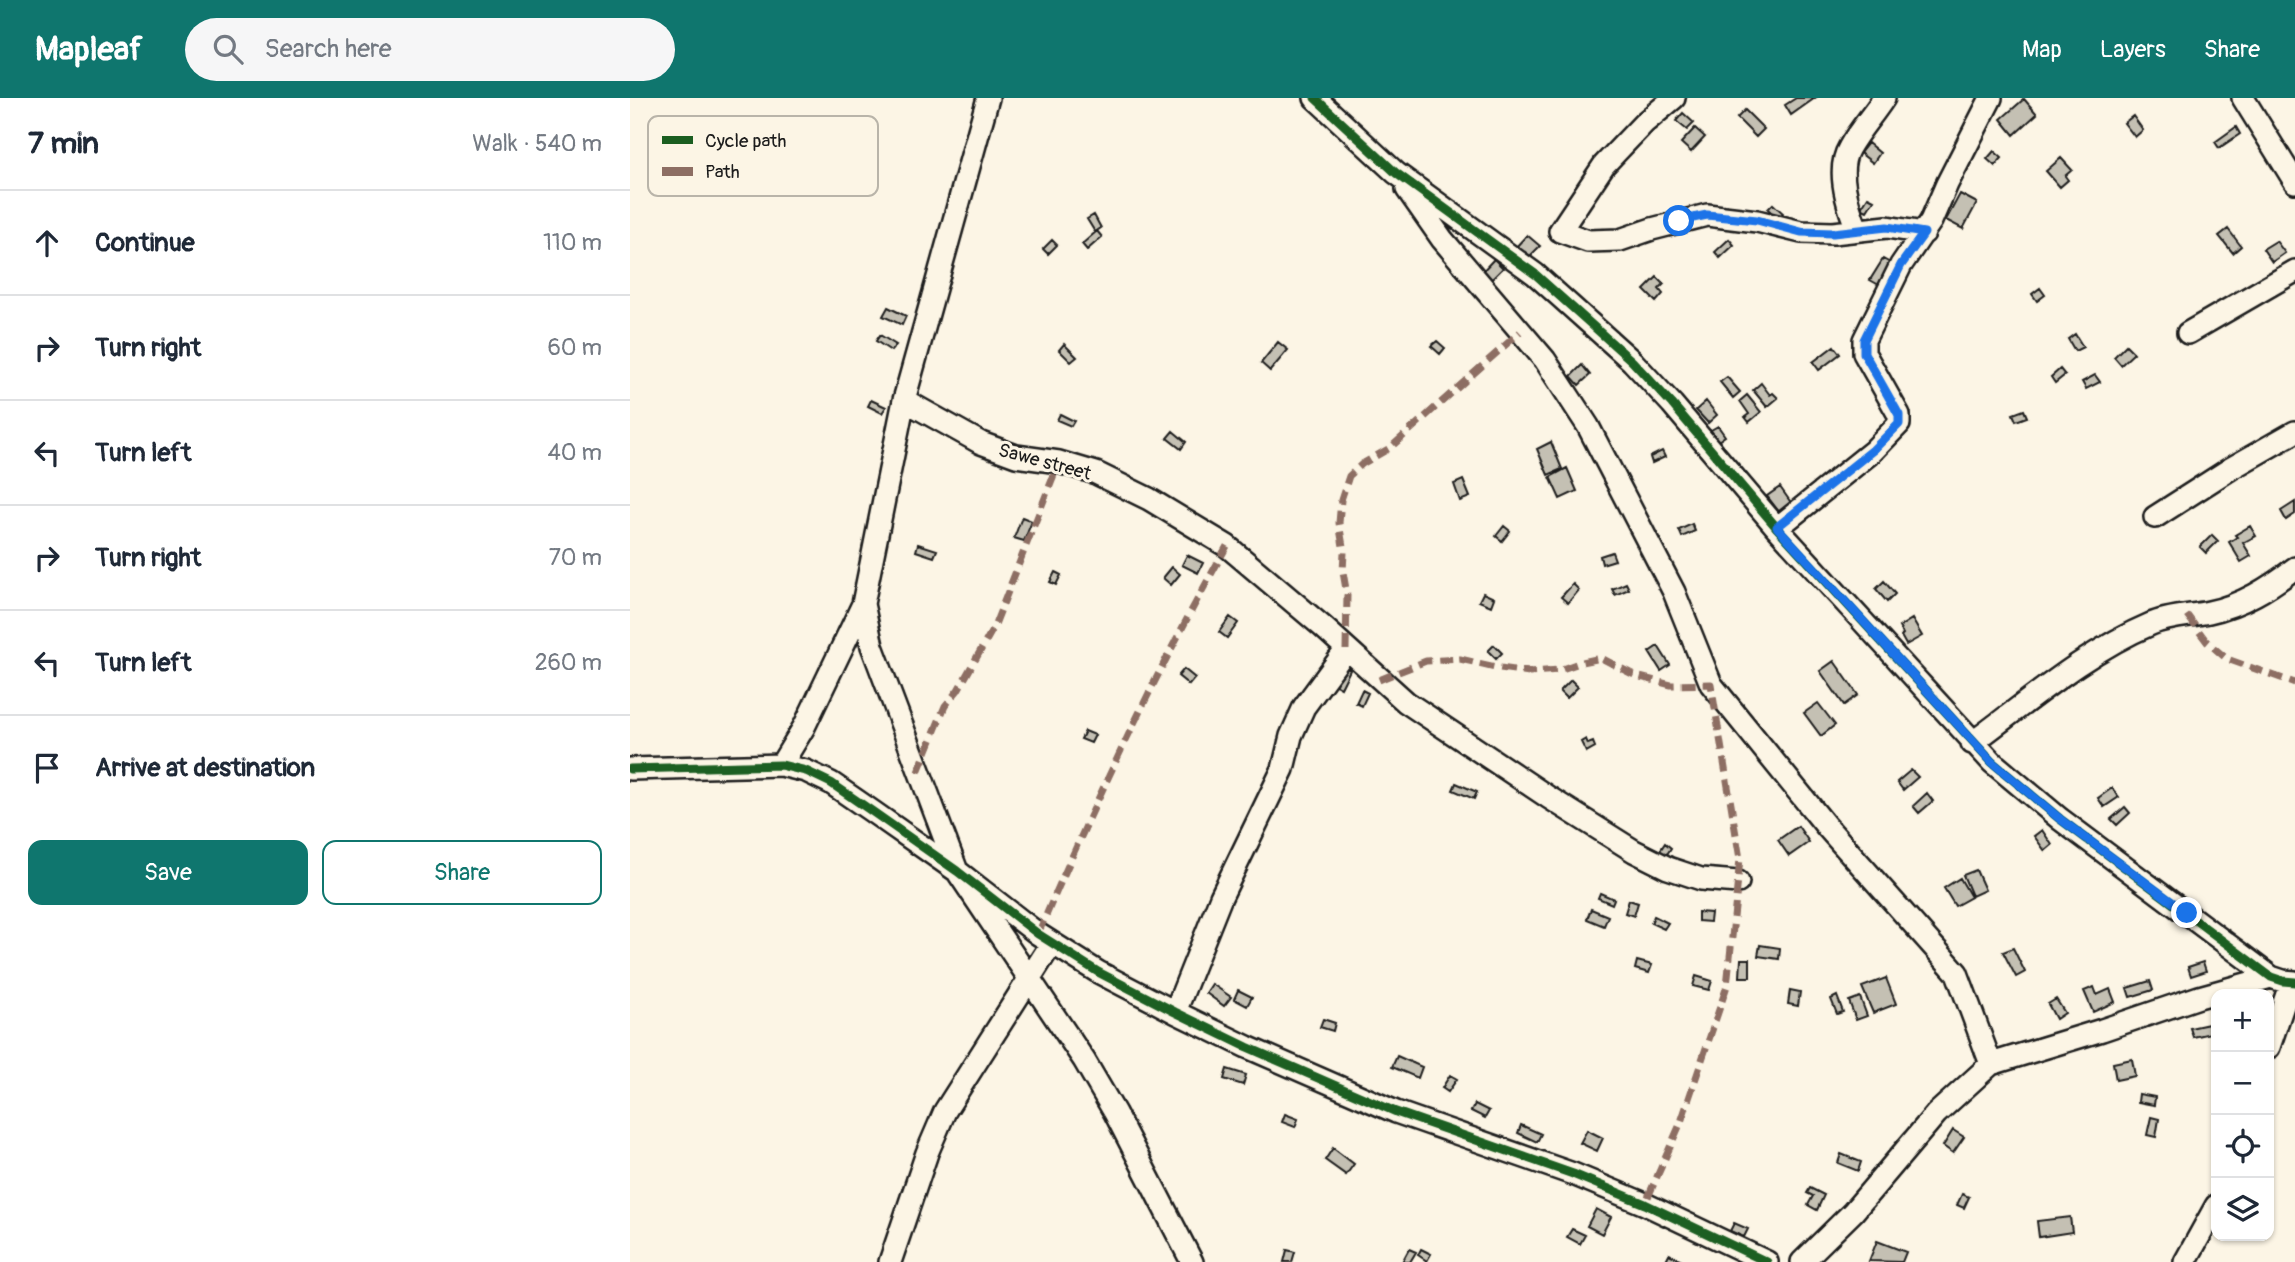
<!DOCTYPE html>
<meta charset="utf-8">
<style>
body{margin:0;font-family:Pangolin,sans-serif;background:#f6f6f7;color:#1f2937}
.controls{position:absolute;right:21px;bottom:21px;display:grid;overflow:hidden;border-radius:14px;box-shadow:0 2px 5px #0004}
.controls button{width:63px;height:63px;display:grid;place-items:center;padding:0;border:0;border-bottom:2px solid #e0e1e3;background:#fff;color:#1f2937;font:35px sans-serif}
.stop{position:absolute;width:21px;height:21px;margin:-16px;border:5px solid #1a73e8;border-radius:50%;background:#fff}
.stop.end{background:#1a73e8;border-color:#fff;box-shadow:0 2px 7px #0008}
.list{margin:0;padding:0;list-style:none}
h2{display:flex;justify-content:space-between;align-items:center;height:91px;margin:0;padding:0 28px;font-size:30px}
h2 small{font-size:23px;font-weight:400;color:#747a83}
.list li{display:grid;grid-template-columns:46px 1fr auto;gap:21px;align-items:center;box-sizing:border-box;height:105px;padding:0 28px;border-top:2px solid #e0e1e3}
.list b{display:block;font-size:26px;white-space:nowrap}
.list em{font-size:23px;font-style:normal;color:#747a83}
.actions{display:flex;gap:14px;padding:21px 28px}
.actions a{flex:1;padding:16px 0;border:2px solid #0f766e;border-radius:14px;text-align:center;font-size:24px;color:#0f766e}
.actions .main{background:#0f766e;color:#fff}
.icon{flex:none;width:38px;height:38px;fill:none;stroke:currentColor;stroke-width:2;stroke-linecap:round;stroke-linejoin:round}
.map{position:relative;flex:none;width:1665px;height:1164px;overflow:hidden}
header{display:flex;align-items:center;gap:42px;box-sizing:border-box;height:98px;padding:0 35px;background:#0f766e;color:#fff}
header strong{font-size:33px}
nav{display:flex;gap:38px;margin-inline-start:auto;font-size:24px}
.search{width:490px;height:63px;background:#f6f6f7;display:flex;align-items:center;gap:18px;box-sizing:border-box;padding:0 24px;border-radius:38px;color:#747a83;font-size:26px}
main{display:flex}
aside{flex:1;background:#fff}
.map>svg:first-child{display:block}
.building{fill:#c4c0b3;stroke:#1c1c1c;stroke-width:2}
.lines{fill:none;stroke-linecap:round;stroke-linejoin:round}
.minor-casing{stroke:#1c1c1c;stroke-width:26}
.minor{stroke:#fcf5e5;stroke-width:21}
.quiet{stroke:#8d6e63;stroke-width:7;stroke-dasharray:14 7;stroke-linecap:butt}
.cycleway-casing{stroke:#fcf5e5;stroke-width:13}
.cycleway{stroke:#1b5e20;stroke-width:9}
.route{stroke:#1a73e8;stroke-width:9}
.labels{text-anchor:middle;stroke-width:6;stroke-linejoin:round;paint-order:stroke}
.street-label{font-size:19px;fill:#1c1c1c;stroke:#fcf5e5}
.key{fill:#fcf5e5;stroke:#b9b4a9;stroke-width:2}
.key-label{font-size:19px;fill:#1c1c1c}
</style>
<header>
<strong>Mapleaf</strong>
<div class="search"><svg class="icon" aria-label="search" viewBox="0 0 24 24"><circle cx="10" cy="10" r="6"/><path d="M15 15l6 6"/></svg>Search here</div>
<nav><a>Map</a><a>Layers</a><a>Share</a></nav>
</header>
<main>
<aside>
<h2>7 min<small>Walk · 540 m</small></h2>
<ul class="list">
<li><svg class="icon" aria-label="ahead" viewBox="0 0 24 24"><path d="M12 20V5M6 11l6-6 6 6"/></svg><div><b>Continue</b></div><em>110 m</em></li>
<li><svg class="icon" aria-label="right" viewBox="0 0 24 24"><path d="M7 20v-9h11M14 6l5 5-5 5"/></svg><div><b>Turn right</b></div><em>60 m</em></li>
<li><svg class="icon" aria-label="left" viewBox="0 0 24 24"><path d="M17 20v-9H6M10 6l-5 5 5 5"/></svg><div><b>Turn left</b></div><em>40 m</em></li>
<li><svg class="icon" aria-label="right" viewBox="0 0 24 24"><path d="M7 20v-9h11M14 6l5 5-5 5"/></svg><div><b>Turn right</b></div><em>70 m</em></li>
<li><svg class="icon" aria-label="left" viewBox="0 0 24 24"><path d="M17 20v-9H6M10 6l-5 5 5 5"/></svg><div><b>Turn left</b></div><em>260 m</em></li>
<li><svg class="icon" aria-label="arrive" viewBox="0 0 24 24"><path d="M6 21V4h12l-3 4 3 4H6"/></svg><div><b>Arrive at destination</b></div></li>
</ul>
<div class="actions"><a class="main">Save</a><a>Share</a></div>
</aside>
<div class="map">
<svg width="1665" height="1164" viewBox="0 0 1665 1164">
<rect width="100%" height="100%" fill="#fcf5e5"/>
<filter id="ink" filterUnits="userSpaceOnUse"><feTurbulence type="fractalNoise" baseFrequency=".0143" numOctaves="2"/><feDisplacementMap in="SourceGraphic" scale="14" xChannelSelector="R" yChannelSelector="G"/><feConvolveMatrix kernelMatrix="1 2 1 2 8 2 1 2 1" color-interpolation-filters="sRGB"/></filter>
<g filter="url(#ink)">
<path class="building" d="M1166 0H1185L1161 17 1155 7Z
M1394 1 1407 16 1384 37 1371 21Z
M1115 12 1134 31 1126 39 1107 20Z
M1053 15 1064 25 1057 32 1046 23Z
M1503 18 1513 32 1505 39 1494 25Z
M1606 29 1610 36 1589 50 1585 44Z
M1065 30 1075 39 1061 54 1051 45Z
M1238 45 1250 55 1243 65 1230 55Z
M1364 53 1372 60 1365 68 1357 61Z
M1431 60 1442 72 1435 78 1438 82 1430 89 1416 73Z
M1330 96 1347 105 1333 131 1316 122Z
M1238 99 1244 102 1237 113 1231 110Z
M1143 106 1153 115 1148 121 1138 111Z
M464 117 471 130 465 134 457 121Z
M1598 131 1611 148 1603 155 1589 138Z
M467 133 472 139 457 152 452 146Z
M897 137 910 148 897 161 885 150Z
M1099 141 1104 147 1090 160 1085 154Z
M422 142 427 147 418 156 413 151Z
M1646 143 1655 155 1642 164 1633 151Z
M864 161 873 170 857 186 848 178Z
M1253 161 1262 166 1249 187 1240 182Z
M1027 179 1034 186 1029 191 1033 196 1026 204 1014 192Z
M1410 190 1415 197 1407 203 1402 196Z
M258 209 276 218 272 227 253 218Z
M1445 236 1453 249 1445 253 1438 241Z
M250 237 266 247 261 253 246 243Z
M807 243 815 250 810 256 801 248Z
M648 244 658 252 640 273 631 265Z
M434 246 447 259 441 264 429 252Z
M1496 247 1504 255 1491 267 1484 259Z
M1204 248 1210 256 1189 272 1183 264Z
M952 267 960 277 949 287 941 278Z
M1430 271 1435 277 1425 285 1421 279Z
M1465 277 1470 284 1456 291 1452 284Z
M1097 279 1110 294 1103 300 1090 284Z
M1131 285 1140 297 1143 295 1148 300 1137 309 1123 292Z
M1117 297 1131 314 1119 324 1115 319 1119 316 1110 303Z
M241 302 256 309 252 315 238 308Z
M1076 303 1087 317 1078 325 1066 312Z
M1394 312 1397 319 1386 323 1383 316Z
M430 316 444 323 441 328 427 322Z
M1088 328 1095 338 1088 343 1081 332Z
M543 333 556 344 551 351 537 340Z
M921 344 932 371 918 377 907 351Z
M1032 353 1035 359 1022 365 1020 359Z
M937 370 947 393 930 401 920 379Z
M833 382 840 399 830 403 824 386Z
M1150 389 1162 406 1150 415 1137 398Z
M1665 404V416L1656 422 1651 413Z
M392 419 402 423 394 443 384 440Z
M1062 426 1065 433 1052 439 1049 432Z
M874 428 880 433 872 443 866 438Z
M1620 428 1626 438 1613 445 1621 458 1611 464 1599 444 1607 439 1605 437Z
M1582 437 1588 443 1576 455 1570 449Z
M288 446 307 452 304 459 286 453Z
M982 454 985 462 972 466 970 458Z
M557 457 573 465 568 475 552 467Z
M542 469 550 476 541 487 533 480Z
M425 474 431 477 426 487 420 484Z
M1254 483 1265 496 1257 504 1246 491Z
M996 485 999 491 985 497 982 491Z
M943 486 949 492 938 505 931 499Z
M853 495 864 500 861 508 849 503Z
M600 519 608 525 597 540 589 534Z
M1282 521 1292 538 1276 547 1271 538 1273 536 1269 529Z
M864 547 872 555 866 561 858 553Z
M1028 548 1040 567 1031 573 1019 554Z
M1204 563 1228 597 1214 607 1190 573Z
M713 568 720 572 711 590 704 586Z
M554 571 565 580 559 587 548 578Z
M941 582 948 589 937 600 930 593Z
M732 592 738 595 732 608 726 605Z
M1188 605 1205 627 1191 638 1174 615Z
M455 633 465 637 461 645 451 641Z
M956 641 958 646 963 644 965 649 956 654 951 644Z
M1281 672 1288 679 1273 692 1267 684Z
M826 685 847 694 844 701 823 692Z
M1482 690 1489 699 1474 709 1468 700Z
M1297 695 1303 703 1289 715 1283 708Z
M1495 709 1500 715 1487 727 1481 721Z
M1168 728 1179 744 1159 758 1148 742Z
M1412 732 1422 747 1415 753 1404 738Z
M1035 745 1041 750 1034 761 1027 757Z
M1346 772 1355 792 1342 798 1333 777Z
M1330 780 1341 799 1325 808 1314 790Z
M970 795 984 801 982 806 968 800Z
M999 802 1008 805 1004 818 995 815Z
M961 811 978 818 974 828 957 821Z
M1068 814 1081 815 1080 824 1068 823Z
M1024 818 1038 825 1034 831 1021 825Z
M1130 847 1150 850 1149 861 1128 858Z
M1383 850 1395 874 1386 879 1373 854Z
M1111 861H1120V879H1110Z
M1007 863 1022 867 1019 875 1005 871Z
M1573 864 1576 873 1561 878 1558 869Z
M1066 878 1082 883 1079 892 1063 888Z
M1256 880 1266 906 1243 915 1232 889Z
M1520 883 1523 892 1500 899 1497 890Z
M582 886 601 899 594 908 576 895Z
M1464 889 1467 897 1480 891 1485 904 1463 914 1454 893Z
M608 892 622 899 617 908 604 901Z
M1160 892 1170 894 1168 908 1158 906Z
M1207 898 1213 914 1207 916 1201 901Z
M1230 899 1237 918 1226 922 1219 903Z
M1426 901 1435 915 1426 921 1418 906Z
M693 921 705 925 703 933 690 929Z
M1579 926 1581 935 1563 939 1560 930Z
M767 958 792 969 788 980 762 969Z
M1502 961 1505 978 1486 982 1483 965Z
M597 971 616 977 613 987 594 981Z
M820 977 827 981 818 994 812 990Z
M1509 996 1525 999 1524 1007 1508 1004Z
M845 1006 859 1013 855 1020 841 1013Z
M655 1016 668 1021 665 1029 652 1024Z
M1521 1019 1529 1021 1526 1039 1517 1037Z
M891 1027 911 1036 907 1044 888 1035Z
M957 1032 973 1040 967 1053 950 1045Z
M1323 1032 1334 1039 1323 1055 1313 1048Z
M703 1050 724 1066 716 1077 695 1062Z
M1211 1056 1231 1064 1228 1073 1208 1065Z
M1180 1090 1194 1097 1187 1112 1178 1107 1183 1098 1177 1095Z
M1332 1096 1339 1099 1334 1110 1327 1107Z
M966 1111 981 1119 972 1136 957 1128Z
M1440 1119 1442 1134 1409 1139 1407 1123Z
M1104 1125 1118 1131 1114 1139 1100 1133Z
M942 1131 955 1137 950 1146 937 1139Z
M1247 1143 1276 1154 1272 1164 1239 1163Z
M779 1151 786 1154 780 1164H772Z
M791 1151 801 1156 797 1163 788 1157Z
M657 1152 665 1154 662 1164H654Z
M1039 1156 1056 1164H1035Z"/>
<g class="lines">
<defs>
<path id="minor" d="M358 0 274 302 233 506 242 548 327 773 454 962 485 1015 562 1164
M685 0 766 75 905 176 1002 263 1042 306 1147 430 1362 664 1430 721 1641 879 1653 883 1665 884
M1044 0 1014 25 974 67 930 133 958 143 990 142 1022 131 1077 117 1127 123 1171 134 1203 135 1257 129 1294 135
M1613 0 1665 84
M777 91 812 141 915 262 958 328 1044 494 1081 586 1197 729 1327 875 1361 966
M1227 131C1218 109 1206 72 1219 50 1229 32 1243 17 1254 0
M1558 235 1665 173
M274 302 351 345 386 358 429 364 466 375 519 401 597 448 693 529 776 604 918 699 1004 753 1038 770 1071 781 1108 784
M1525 419 1600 371 1665 334
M1147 430 1243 353 1269 326V317L1234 255V242L1271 167 1301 123 1317 86 1361 0
M1342 645C1399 603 1455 554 1521 526 1539 518 1560 518 1579 514 1612 507 1639 490 1665 470
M151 667 174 629 233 506
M0 671 151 667 176 673 201 685 243 714 327 773 408 836 468 874 545 914 617 949 766 1014 943 1076 1015 1106 1137 1164
M545 914 591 799 653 671 661 638 674 609 716 552
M1639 949 1661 884
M260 1164 297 1055 315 1013 422 845
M1172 1164 1223 1114 1306 1016 1361 966 1472 932 1569 899 1641 879
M1555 1164 1586 1108"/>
</defs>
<use href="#minor" class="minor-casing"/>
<use href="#minor" class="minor"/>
<path class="quiet" d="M1557 517 1577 544 1597 561 1665 585
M716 552 717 497 713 474 714 454 709 425 711 402 719 378 732 366 760 350 890 234
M749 582 796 563 830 561 870 570 899 574 929 572 952 564 971 560 1006 578 1041 587 1081 586 1110 761 1097 888 1051 1024 1015 1106
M288 674 315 608 328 592 364 529 429 364
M408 836C465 704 526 573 597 448"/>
<defs>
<path id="cycleway" d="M685 0 766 75 905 176 1002 263 1042 306 1147 430 1362 664 1430 721 1641 879 1653 883 1665 884
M0 671 151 667 176 673 201 685 243 714 327 773 408 836 468 874 545 914 617 949 766 1014 943 1076 1015 1106 1137 1164"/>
</defs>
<use href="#cycleway" class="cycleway-casing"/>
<use href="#cycleway" class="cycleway"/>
</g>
</g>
<g class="lines" filter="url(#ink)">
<path class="route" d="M1049 123 1077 117 1127 122 1171 134 1203 135 1257 129 1294 135 1271 167 1234 242V255L1269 317V326L1243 352 1147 429 1362 664 1430 721 1557 815"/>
</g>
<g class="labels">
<g class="street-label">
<text transform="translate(415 363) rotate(15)" y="7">Sawe street</text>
</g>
</g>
<rect x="18" y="18" width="230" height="80" rx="10" class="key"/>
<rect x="32" y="38" width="31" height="8" fill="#1b5e20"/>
<rect x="32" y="69" width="31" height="9" fill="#8d6e63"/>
<g class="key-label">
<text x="75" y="49">Cycle path</text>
<text x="75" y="80">Path</text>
</g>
</svg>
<div class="controls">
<button>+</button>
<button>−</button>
<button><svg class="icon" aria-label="locate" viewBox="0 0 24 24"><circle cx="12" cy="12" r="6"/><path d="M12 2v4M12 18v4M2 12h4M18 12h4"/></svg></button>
<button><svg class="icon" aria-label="layers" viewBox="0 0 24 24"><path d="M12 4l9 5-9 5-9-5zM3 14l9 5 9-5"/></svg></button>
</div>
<div class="stop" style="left:1049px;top:123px"></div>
<div class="stop end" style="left:1557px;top:815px"></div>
</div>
</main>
